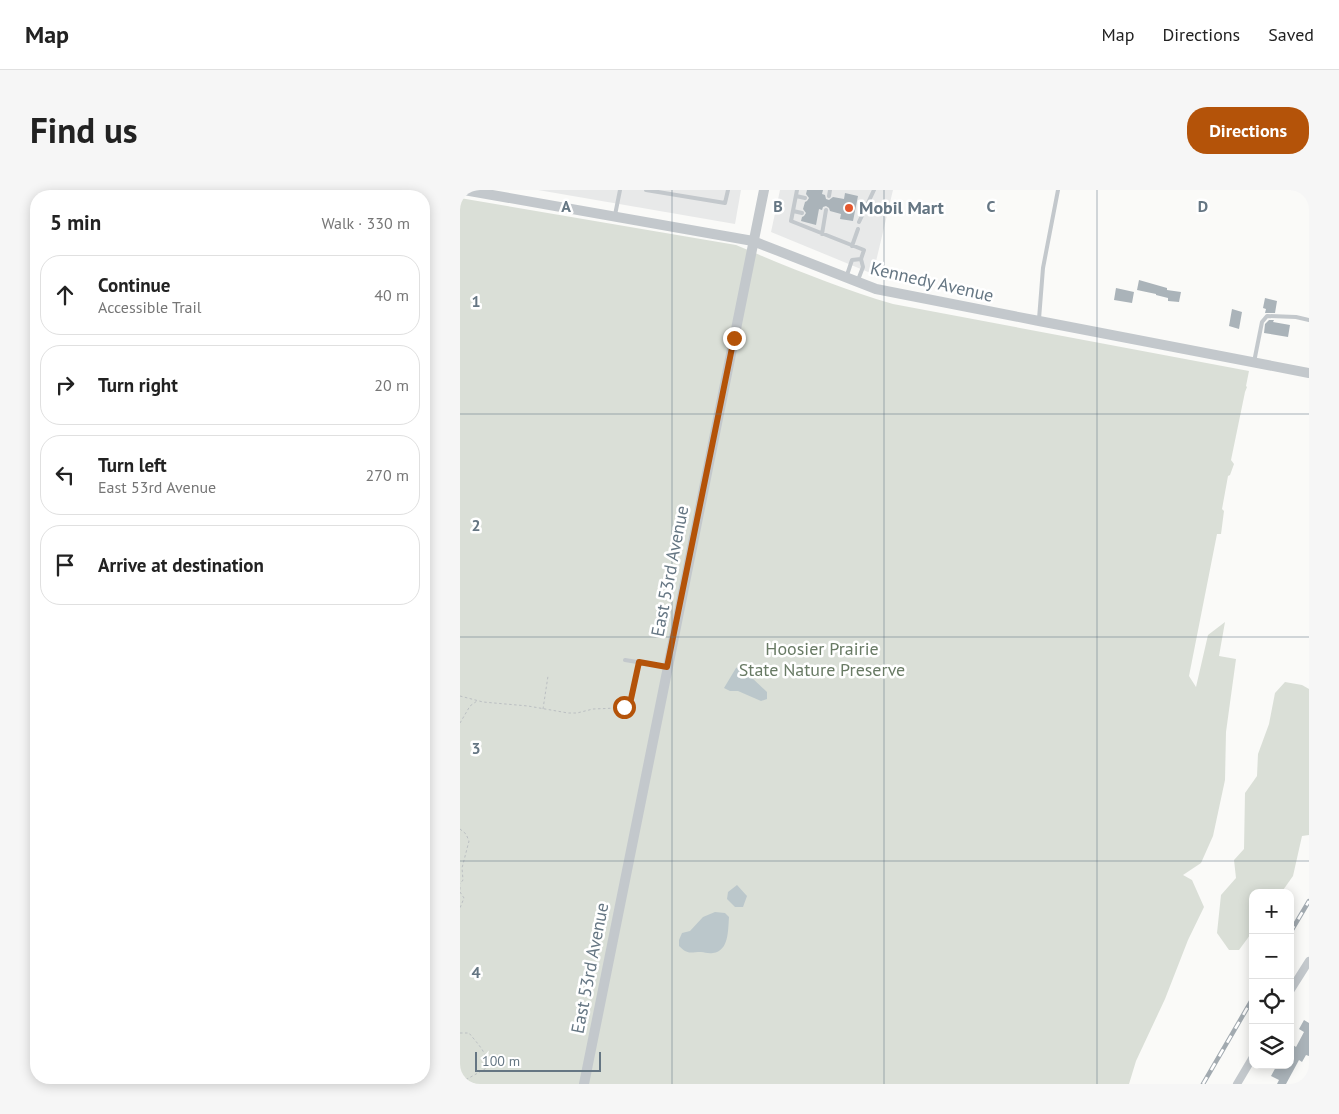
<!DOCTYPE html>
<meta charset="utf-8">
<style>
body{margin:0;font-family:"PT Sans",sans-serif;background:#f6f6f6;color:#222}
.controls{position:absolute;right:15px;bottom:15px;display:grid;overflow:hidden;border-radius:10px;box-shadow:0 2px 12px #0003}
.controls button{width:45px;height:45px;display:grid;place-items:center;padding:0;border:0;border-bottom:1px solid #e0e0e0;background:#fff;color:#222;font:25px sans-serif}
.scale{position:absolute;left:15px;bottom:12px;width:126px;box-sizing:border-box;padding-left:5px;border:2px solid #657683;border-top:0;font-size:14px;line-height:18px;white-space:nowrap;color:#657683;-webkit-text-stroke:4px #fff;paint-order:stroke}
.stop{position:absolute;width:15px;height:15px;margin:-11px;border:4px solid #b45309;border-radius:50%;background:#fff}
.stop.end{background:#b45309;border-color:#fff;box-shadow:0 1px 5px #0008}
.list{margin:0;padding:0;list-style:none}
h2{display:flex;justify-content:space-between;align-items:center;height:65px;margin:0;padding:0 20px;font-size:21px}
h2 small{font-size:16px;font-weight:400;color:#767676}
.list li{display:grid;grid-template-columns:32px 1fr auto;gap:15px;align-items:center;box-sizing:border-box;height:80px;margin:0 10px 10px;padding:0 10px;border:1px solid #e0e0e0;border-radius:20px}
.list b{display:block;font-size:19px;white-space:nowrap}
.list p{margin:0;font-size:16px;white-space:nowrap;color:#767676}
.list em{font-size:16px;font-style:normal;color:#767676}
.icon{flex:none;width:28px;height:28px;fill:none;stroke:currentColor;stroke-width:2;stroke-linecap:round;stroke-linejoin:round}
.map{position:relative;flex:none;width:849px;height:894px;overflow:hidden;border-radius:20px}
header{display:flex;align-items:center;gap:30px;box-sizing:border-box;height:70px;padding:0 25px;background:#fff;border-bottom:1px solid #e0e0e0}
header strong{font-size:24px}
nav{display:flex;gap:28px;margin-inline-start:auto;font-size:18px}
.intro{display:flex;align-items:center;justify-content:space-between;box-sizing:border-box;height:120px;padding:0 30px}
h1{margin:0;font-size:35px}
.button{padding:12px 22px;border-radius:20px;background:#b45309;color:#fff;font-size:18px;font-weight:700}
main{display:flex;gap:30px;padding:0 30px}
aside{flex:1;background:#fff;border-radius:20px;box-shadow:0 2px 12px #0003}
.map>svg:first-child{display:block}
.built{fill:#e8e9e9}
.green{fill:#dadfd7}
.water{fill:#bbc7cb}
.building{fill:#aab3b9}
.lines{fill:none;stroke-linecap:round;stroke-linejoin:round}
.path{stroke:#bbbfc2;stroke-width:1;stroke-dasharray:2.5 2.5;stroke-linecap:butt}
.service{stroke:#c3c8cc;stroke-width:4}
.minor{stroke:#c3c8cc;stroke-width:8}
.tertiary{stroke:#c3c8cc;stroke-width:10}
.rail-casing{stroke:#a2aab0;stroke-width:4.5}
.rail{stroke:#fff;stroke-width:2.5;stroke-dasharray:8;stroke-linecap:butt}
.route{stroke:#b45309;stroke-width:6}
.grid{fill:none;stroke:#657683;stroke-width:1;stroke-opacity:0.55}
.poi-dot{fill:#e4572e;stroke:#fff;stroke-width:2}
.labels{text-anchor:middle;stroke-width:5;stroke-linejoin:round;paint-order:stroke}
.poi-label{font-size:18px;font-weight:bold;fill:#657683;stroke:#fff;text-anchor:start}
.street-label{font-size:18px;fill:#657683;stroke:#fff}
.park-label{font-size:18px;fill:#687a64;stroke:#fff}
.grid-label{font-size:16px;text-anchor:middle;font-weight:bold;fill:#657683;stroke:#fff;stroke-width:5;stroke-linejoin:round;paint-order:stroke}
</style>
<header>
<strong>Map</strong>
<nav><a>Map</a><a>Directions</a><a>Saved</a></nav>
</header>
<div class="intro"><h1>Find us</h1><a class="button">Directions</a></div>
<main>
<aside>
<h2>5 min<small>Walk · 330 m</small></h2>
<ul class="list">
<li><svg class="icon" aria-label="ahead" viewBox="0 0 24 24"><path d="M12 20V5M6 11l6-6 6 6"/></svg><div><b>Continue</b><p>Accessible Trail</p></div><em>40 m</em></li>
<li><svg class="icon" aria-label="right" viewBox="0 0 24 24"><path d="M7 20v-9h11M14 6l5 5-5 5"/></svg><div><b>Turn right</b></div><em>20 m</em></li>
<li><svg class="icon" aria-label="left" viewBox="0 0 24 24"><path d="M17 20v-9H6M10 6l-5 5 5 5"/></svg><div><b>Turn left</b><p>East 53rd Avenue</p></div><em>270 m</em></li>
<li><svg class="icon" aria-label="arrive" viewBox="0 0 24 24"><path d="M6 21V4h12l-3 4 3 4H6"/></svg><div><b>Arrive at destination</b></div></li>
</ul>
</aside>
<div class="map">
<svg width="849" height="894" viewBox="0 0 849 894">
<rect width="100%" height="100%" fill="#fafaf8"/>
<path class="built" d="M78 0H281L275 34Z
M320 0H433L413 84 311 42Z"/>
<path class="green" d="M0 8 276 55C328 77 379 98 433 114L789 181 786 196 787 197 785 202 771 270 774 274 770 285 768 286 762 319 764 321 761 344H757L729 486 736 497 748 445 765 432 759 466 776 469 766 542 765 590 753 646 741 673 723 685 732 690 744 717 728 750 705 809 676 871 669 894H0Z
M825 492 842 495 849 499V645L842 646 833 686 821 703H793V741L779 760H769L757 743 761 705 776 688 774 670 784 659 785 603 797 586 798 564 809 534 815 503Z"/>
<path class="water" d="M282 475 290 486 307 502V509L301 511 278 501H270L264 498 276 478Z
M277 695 287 706 283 717H275L267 709 268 702Z
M255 722 265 723 269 727C268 740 269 761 253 763 248 764 245 762 241 762 230 762 228 765 219 756V750L222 743 230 741 243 727Z"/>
<path class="building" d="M347 0H363L362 4 365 5 366 9 369 10 373 7 384 9 385 3 398 6 393 31 380 29 381 24 370 21 369 18 366 16 363 17 362 20 359 19 356 35 341 31 342 27 344 26 346 23 343 19 345 12 347 11 349 8 346 4Z
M679 90 707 98V100L721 102 719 112 708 111V108L696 105V104L677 100Z
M656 98 674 102 672 113 654 110Z
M805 108 817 111 815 123H805L806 119 803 118Z
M772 119 782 122 779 139 769 136Z
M809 130H814L813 132 830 135 828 147 804 143 805 134Z
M844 830 849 833V866L846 865 842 872 839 870 826 894H817L819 890 811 886 817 875H830V853L836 857 844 842 839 839Z"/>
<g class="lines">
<path class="path" d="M0 506 23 512 68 516 108 523H117L133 519 158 518 164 517 171 509 177 478
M83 519 88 486
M0 533 10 516 17 511
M0 639 6 644 9 651 2 678 3 690 0 694
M0 697V702L4 708 0 718
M0 843H9C16 852 32 867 25 879L0 893"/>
<path class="service" d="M186 0 265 13 268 0
M337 0 331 31 404 60 401 69 403 77 398 90
M336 6 345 8
M369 6 370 0
M333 21 342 23
M155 25 160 0
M399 32 414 0
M362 44 366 20
M392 56 398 39
M387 85 392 70 401 69
M579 129 583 78 598 0
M794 172 802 132 807 126 836 127 849 130
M165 470 207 477"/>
<path class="minor" d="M830 801 849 771
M777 894 793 867"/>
<path class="tertiary" d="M4 0 293 51 416 99 579 131 849 183
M124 894 304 0"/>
<defs>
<path id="rail" d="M830 743 849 711
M743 894 793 808"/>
</defs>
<use href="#rail" class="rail-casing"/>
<use href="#rail" class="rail"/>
</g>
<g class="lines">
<path class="route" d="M164 517 171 509 179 472 207 477 274 148"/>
</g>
<path class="grid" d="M212 0V894M424 0V894M637 0V894M0 224H849M0 447H849M0 671H849"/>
<circle class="poi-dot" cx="389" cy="18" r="5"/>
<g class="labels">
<g class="poi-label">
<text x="399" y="24">Mobil Mart</text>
</g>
<g class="street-label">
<text transform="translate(472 92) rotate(13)" y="6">Kennedy Avenue</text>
<text transform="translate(210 381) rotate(-79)" y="6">East 53rd Avenue</text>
<text transform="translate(130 778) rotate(-79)" y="6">East 53rd Avenue</text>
</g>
<g class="park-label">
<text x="362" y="465">Hoosier Prairie<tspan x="362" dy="21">State Nature Preserve</tspan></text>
</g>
</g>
<g class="grid-label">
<text x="106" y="22">A</text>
<text x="318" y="22">B</text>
<text x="531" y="22">C</text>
<text x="743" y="22">D</text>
<text x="16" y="117">1</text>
<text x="16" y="341">2</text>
<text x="16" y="564">3</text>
<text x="16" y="788">4</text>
</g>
</svg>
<div class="controls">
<button>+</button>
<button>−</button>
<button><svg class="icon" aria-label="locate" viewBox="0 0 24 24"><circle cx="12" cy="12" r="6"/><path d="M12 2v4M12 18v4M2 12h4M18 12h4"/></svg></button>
<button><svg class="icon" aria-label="layers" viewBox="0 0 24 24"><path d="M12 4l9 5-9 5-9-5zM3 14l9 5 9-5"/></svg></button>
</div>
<div class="scale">100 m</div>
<div class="stop" style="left:164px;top:517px"></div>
<div class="stop end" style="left:274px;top:148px"></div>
</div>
</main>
